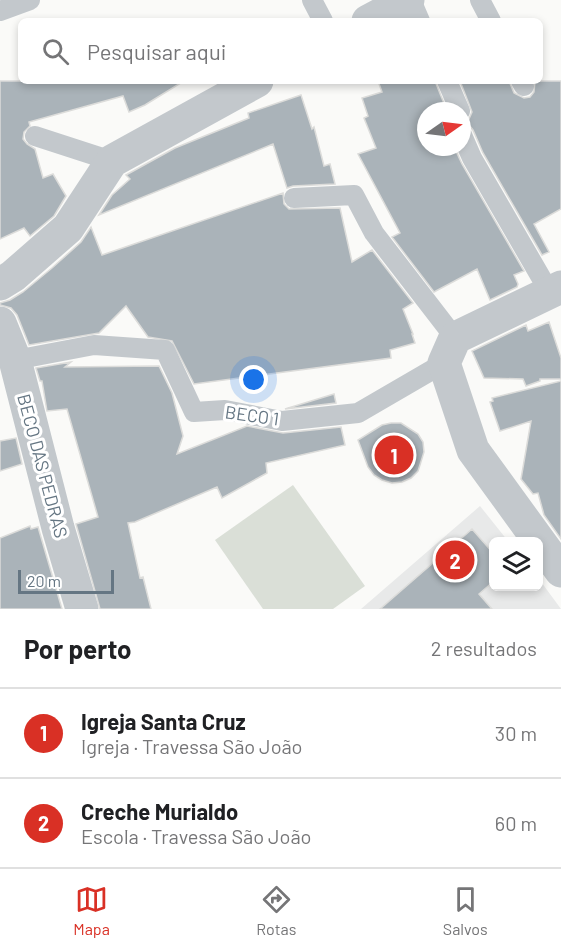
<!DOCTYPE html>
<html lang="pt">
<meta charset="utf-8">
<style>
body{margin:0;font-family:Barlow,sans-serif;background:#f2f2f2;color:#202124}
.controls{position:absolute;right:18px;bottom:18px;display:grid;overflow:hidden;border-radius:9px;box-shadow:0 3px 9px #0003}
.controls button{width:54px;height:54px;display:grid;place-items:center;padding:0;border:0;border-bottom:2px solid #e0e0e0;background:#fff;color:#202124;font:30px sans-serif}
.compass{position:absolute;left:417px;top:102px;width:54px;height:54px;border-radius:50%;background:#fff;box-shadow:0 3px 9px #0003;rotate:76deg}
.scale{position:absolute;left:18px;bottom:15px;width:96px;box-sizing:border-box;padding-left:6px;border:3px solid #657683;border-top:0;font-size:16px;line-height:21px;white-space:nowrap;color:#657683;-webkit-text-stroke:4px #fff;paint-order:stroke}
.you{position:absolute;left:254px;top:380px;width:21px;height:21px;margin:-15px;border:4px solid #fff;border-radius:50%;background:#1a73e8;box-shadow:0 0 0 9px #1a73e833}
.badge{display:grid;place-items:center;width:39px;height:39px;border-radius:50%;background:#d93025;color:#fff;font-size:20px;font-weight:700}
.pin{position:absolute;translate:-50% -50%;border:3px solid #fff;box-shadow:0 2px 6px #0006}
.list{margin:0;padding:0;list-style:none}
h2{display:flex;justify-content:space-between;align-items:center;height:78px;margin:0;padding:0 24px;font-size:26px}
h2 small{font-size:20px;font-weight:400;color:#757577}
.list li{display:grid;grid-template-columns:39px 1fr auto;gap:18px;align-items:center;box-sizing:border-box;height:90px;padding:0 24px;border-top:2px solid #e0e0e0}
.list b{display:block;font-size:22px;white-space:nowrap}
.list p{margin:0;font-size:20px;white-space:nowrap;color:#757577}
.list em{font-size:20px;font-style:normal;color:#757577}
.icon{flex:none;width:33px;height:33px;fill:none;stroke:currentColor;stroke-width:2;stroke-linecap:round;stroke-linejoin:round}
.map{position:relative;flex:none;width:561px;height:609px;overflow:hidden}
.search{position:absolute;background:#fff;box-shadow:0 3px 9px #0003;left:18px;right:18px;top:18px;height:66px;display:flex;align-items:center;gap:15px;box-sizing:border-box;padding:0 21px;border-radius:9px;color:#757577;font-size:22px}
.sheet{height:258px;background:#fff}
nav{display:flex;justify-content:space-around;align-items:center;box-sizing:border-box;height:84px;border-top:2px solid #e0e0e0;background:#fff;font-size:16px;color:#757577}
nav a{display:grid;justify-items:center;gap:3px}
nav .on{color:#d93025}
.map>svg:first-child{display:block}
.built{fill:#e8e9e9}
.green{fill:#dadfd7}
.building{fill:#aab3b9;stroke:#dcdcda;stroke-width:1.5}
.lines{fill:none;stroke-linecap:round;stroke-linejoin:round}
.service{stroke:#c3c8cc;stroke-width:20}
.minor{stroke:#c3c8cc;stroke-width:33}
.labels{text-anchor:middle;stroke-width:6;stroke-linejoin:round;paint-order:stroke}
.street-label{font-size:18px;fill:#657683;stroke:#fff}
</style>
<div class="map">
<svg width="561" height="609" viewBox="0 0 561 609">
<rect width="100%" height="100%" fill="#fafaf8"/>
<path class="built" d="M480 506 508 541 494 542V586H538L539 579 561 609H361Z"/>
<path class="green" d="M293 485 365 586 333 609H263L215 540Z"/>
<path class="building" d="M0 81H184L145 105 129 112 123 96 29 122 30 126 24 132 23 139 27 144 35 149 43 178 53 174 66 196 54 216 30 236 24 228 0 239Z
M378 81H435L447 111H426V147H454L462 164 524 271 514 275 518 284 517 287 490 300 477 269 434 292 392 237 400 233 358 154 376 148 364 118 368 116 362 98 382 92Z
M460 81H509L514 93 524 98 530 97 534 92 535 81H561V209L534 224 549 252 542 255 483 153 473 130 469 125 462 123 469 119 472 112Z
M301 95 312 129 314 127 324 166 330 164 335 184 293 186 287 188 273 144 99 215 112 195 130 179 126 175 175 148 249 118 248 113Z
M283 193 284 204 289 209 340 208 352 262 372 250 413 303 403 309 413 334H412L415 343 390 350 391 358 194 384 172 341 148 337 126 306 99 333 29 345 17 315 11 308 0 305V303L10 300 23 292 52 268 81 242 91 227 102 255Z
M549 322 561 358V379H540V381L526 386 523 379 484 378 472 351 526 325 528 331Z
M71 362 65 367 159 366 172 393 183 436 177 454 247 426 283 433 341 427 345 445 266 463 267 473 222 498 217 487 135 522 128 523 140 578 143 577 151 609H100L76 524 98 517 67 409 47 411 42 381H40L36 368Z
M561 381V539L544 515 538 493 533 494 521 479 531 421 500 431 490 402 493 401 492 398Z
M334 394 336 403 285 409Z
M391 423H401L418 434 423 442 424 452 418 471 411 478 402 482 392 483 382 480 374 475 368 467 358 440 382 425Z
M16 438 22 464 0 471V441Z
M30 526 31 529 38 527 62 609H0V538Z
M472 529 494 554V581L479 594 492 609H380Z"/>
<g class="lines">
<path class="service" d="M312 0 323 21
M411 0 420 21
M480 0 491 21
M0 11 30 0
M447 81 460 111
M521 81 524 86
M462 135 472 158 550 293
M35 136 112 161
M294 198 354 195 374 233 455 338
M15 360 94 345 165 350 194 412 225 410 282 421 358 413 444 363"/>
<path class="minor" d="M368 21 408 0
M0 284 13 276 68 228 112 161 257 81
M561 287 455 338 444 363 473 450 561 571
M0 323 15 360 58 528 82 609"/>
</g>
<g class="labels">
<g class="street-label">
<text transform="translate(252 416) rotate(8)" y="6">BECO 1</text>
<text transform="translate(42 466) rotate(75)" y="6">BECO DAS PEDRAS</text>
</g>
</g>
</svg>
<div class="controls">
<button><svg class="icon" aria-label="layers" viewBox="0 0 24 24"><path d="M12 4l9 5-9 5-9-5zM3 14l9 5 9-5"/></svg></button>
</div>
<svg class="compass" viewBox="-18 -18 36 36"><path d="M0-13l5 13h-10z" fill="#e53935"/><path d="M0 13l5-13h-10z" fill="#757577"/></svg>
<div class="scale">20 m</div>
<div class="you"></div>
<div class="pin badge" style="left:394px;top:455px">1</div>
<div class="pin badge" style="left:455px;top:560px">2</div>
<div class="search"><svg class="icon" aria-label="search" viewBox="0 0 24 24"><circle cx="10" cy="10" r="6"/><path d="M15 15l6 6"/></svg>Pesquisar aqui</div>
</div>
<section class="sheet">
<h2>Por perto<small>2 resultados</small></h2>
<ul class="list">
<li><span class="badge">1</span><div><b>Igreja Santa Cruz</b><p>Igreja · Travessa São João</p></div><em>30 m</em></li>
<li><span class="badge">2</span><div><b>Creche Murialdo</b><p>Escola · Travessa São João</p></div><em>60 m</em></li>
</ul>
</section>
<nav>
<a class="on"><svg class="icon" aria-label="map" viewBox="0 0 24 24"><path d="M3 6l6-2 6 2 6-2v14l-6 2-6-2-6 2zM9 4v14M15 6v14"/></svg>Mapa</a>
<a><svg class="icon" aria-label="directions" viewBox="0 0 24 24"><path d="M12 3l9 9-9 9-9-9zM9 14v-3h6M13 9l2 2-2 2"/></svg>Rotas</a>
<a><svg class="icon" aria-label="saved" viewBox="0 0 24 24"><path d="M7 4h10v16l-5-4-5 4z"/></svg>Salvos</a>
</nav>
